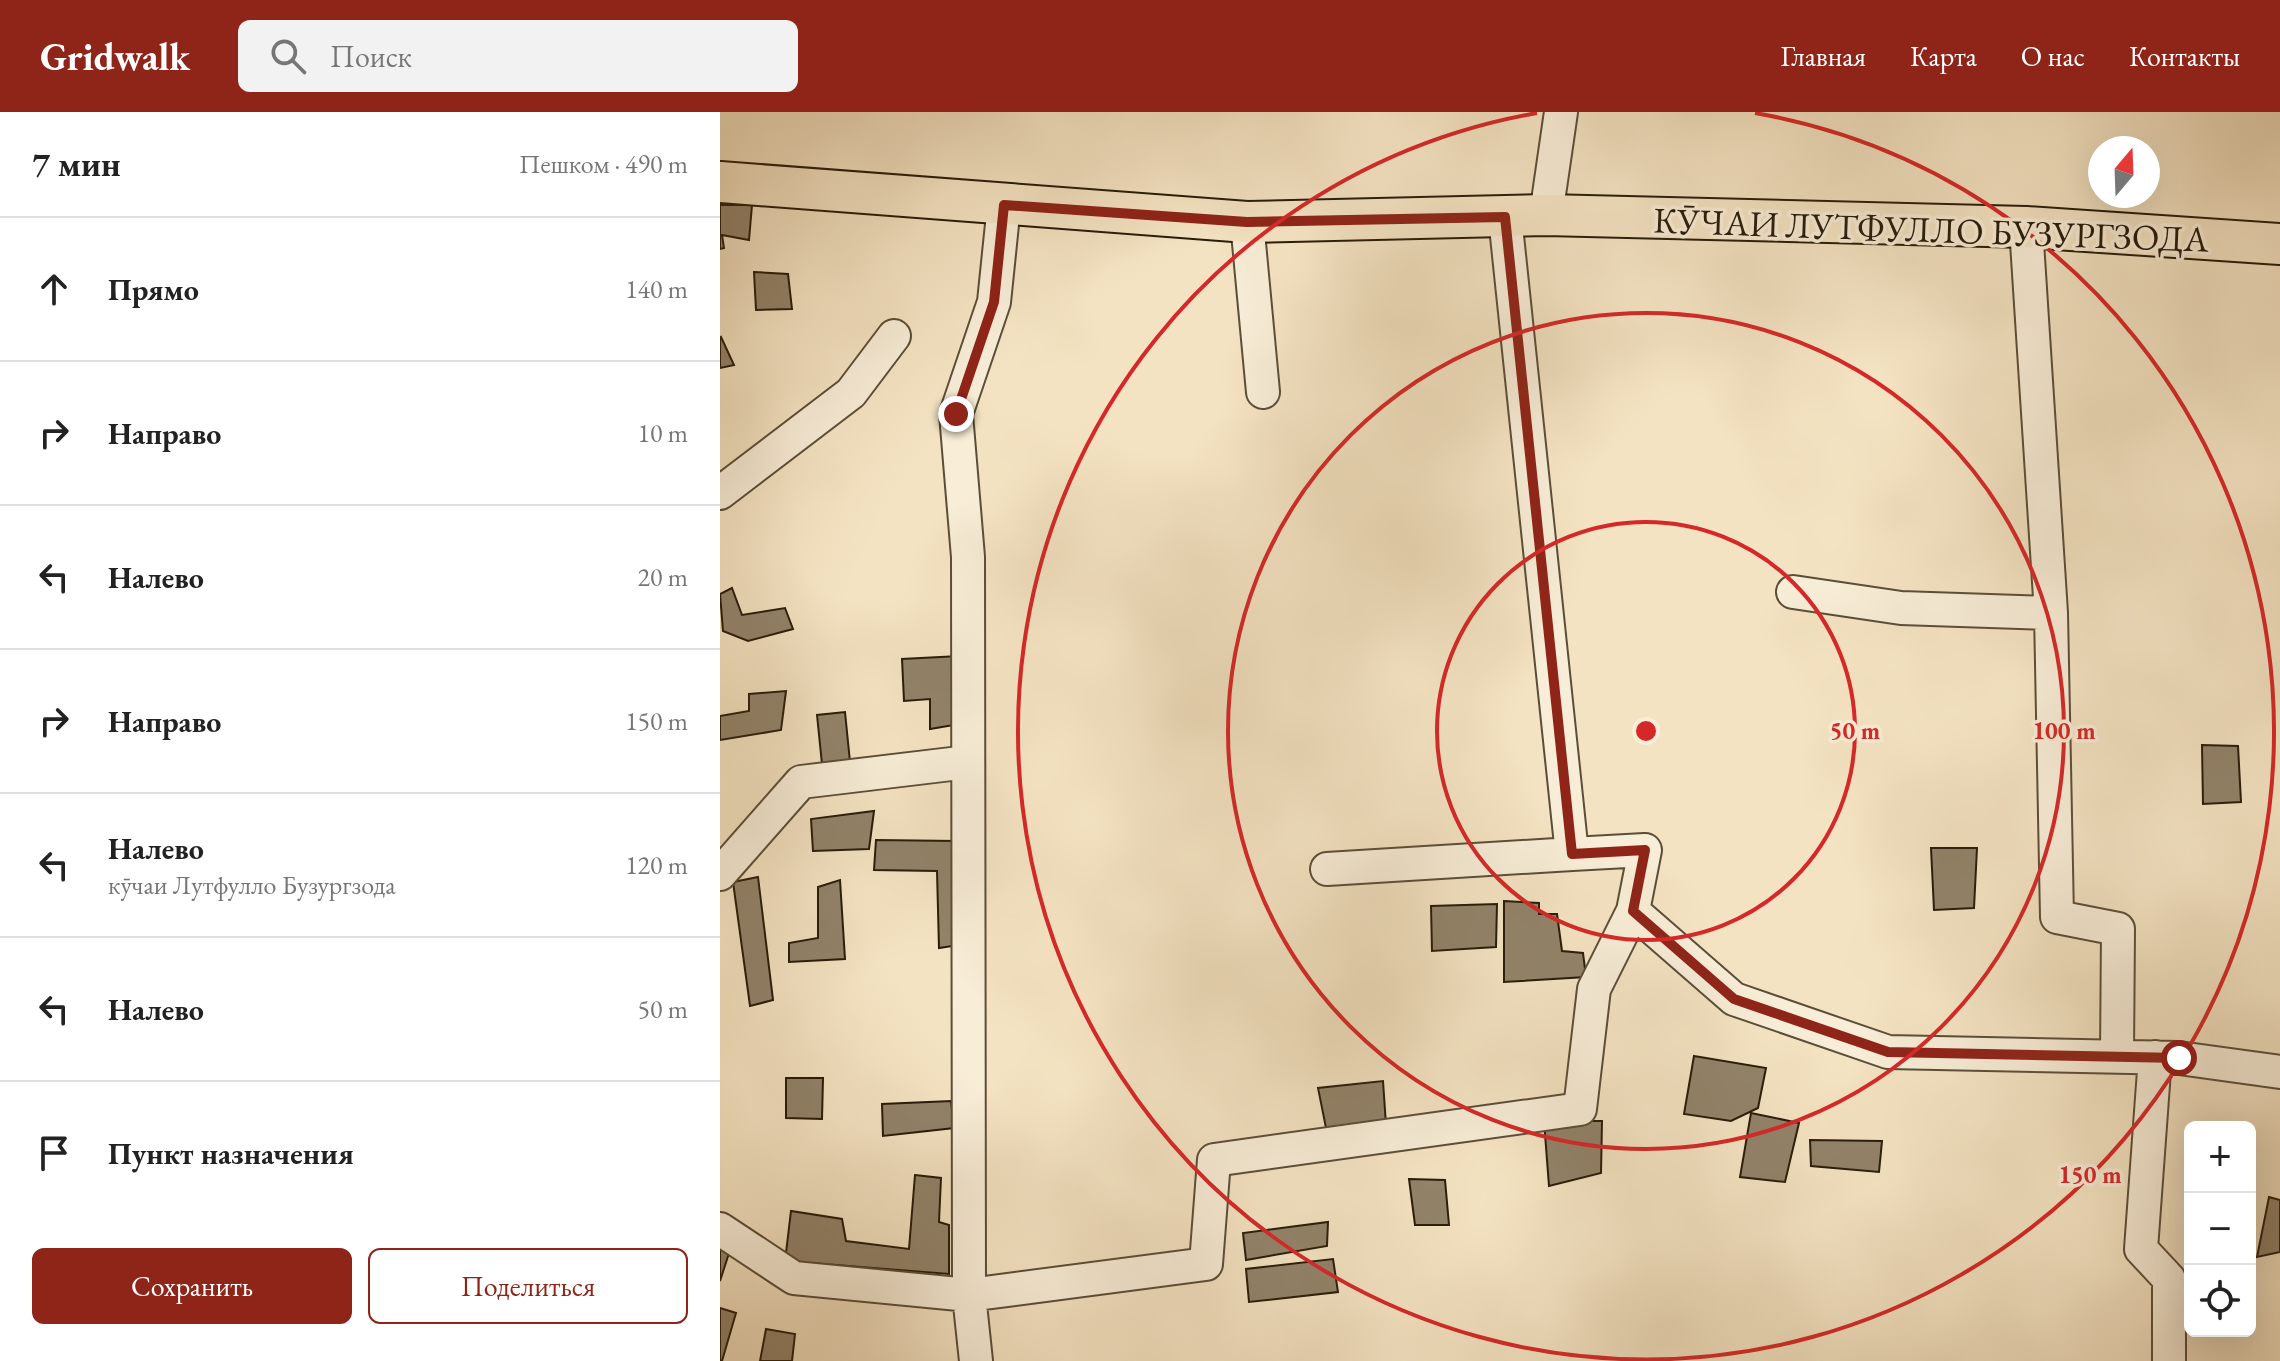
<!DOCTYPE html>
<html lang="ru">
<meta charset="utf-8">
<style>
body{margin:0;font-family:"EB Garamond",serif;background:#f2f2f2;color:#222}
.controls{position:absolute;right:24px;bottom:24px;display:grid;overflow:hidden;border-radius:12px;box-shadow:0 8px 32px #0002}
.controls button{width:72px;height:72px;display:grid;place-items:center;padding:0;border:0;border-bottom:2px solid #e0e0e0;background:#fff;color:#222;font:40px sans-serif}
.compass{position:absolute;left:1368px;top:24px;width:72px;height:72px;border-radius:50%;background:#fff;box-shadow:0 8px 32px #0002;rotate:19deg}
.stop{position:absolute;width:24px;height:24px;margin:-18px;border:6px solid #8f2418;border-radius:50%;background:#fff}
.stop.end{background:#8f2418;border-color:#fff;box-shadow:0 2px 8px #0008}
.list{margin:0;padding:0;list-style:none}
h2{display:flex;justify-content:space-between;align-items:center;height:104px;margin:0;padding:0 32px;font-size:34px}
h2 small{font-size:26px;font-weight:400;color:#767676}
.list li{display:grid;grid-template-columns:52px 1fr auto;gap:24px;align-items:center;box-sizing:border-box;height:144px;padding:0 32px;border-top:2px solid #e0e0e0}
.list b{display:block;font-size:30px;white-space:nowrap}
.list p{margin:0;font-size:26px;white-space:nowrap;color:#767676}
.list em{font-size:26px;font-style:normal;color:#767676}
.actions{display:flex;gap:16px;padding:24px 32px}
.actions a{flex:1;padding:18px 0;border:2px solid #8f2418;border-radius:12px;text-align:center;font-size:28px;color:#8f2418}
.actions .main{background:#8f2418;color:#fff}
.icon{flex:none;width:44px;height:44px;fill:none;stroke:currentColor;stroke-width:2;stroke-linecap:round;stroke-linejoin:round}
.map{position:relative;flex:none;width:1560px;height:1249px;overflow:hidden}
header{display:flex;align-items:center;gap:48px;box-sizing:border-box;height:112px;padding:0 40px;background:#8f2418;color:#fff}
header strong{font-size:38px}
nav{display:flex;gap:44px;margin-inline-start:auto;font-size:28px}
.search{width:560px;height:72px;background:#f2f2f2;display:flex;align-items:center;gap:20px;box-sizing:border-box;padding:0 28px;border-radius:12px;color:#767676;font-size:30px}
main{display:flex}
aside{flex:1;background:#fff}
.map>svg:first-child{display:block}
.building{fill:#92836a;stroke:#281c0a;stroke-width:2}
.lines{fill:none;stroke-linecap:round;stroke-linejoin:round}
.minor-casing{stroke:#5b4e38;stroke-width:36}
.major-casing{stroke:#281c0a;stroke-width:44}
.minor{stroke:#f8edd7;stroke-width:32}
.major{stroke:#f4e3c2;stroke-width:40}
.route{stroke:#8f2418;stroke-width:10}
.ring{fill:none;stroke:#d62828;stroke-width:4}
.labels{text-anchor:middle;stroke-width:7;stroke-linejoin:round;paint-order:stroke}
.street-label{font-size:36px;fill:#281c0a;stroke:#f8edd7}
.centre{fill:#d62828;stroke:#f8edd7;stroke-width:4}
.ring-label{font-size:24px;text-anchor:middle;font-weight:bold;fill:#d62828;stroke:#f8edd7;stroke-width:7;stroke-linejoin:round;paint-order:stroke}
</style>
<header>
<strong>Gridwalk</strong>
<div class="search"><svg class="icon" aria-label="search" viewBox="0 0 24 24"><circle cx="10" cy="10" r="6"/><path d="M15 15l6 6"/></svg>Поиск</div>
<nav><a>Главная</a><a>Карта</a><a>О нас</a><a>Контакты</a></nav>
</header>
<main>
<aside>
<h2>7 мин<small>Пешком · 490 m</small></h2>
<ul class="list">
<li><svg class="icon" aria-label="ahead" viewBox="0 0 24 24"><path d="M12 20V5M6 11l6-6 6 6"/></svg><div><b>Прямо</b></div><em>140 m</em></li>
<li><svg class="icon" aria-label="right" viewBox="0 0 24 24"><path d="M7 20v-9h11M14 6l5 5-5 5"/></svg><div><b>Направо</b></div><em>10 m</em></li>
<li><svg class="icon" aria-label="left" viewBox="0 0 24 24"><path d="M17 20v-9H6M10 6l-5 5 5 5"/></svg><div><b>Налево</b></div><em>20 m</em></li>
<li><svg class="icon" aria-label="right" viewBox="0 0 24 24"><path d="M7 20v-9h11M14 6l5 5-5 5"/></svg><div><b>Направо</b></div><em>150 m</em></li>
<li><svg class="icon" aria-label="left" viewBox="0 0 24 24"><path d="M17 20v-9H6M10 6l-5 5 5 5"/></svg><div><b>Налево</b><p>кӯчаи Лутфулло Бузургзода</p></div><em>120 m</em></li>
<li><svg class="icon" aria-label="left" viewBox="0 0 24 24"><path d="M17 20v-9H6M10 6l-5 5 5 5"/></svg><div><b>Налево</b></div><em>50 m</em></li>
<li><svg class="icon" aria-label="arrive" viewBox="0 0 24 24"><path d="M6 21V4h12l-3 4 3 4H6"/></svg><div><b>Пункт назначения</b></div></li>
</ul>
<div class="actions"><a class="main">Сохранить</a><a>Поделиться</a></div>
</aside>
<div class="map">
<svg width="1560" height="1249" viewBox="0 0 1560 1249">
<rect width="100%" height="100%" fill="#f4e3c2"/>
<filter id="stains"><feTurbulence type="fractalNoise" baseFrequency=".0025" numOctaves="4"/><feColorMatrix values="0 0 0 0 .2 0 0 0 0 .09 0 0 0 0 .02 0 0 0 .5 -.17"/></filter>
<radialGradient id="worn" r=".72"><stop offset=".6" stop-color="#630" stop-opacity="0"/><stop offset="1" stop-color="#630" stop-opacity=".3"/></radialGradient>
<path class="building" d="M0 93H32L29 128 2 123 4 136 0 137Z
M34 160 68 162 72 197 36 198Z
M1 225 14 253 0 256V226Z
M12 476 22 503 65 496 73 517 28 529 3 519 0 482Z
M239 544 240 612 210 617V587L184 589 182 547Z
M66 579 61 618 0 628V604L29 599V582Z
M125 600 130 650 102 652 97 603Z
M1482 633 1518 634 1521 690 1483 692Z
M154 699 149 737 93 739 91 707Z
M156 728 237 729 239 833 219 836 217 759 154 758Z
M1211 736H1257L1254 796 1214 798Z
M38 765 53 888 30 894 13 770Z
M120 768 125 847 69 850V831L98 826V775Z
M784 789 819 791V802H837L842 839 863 841 866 865 784 870Z
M777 792 776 835 712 839 711 794Z
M974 944 1046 956 1038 996 1011 1009 964 1002Z
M66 966H103L102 1007 66 1006Z
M663 969 666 1013 607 1021 598 976Z
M231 989 234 1016 163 1024 162 992Z
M1031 1001 1079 1011 1065 1070 1020 1065Z
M824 1009H882L881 1061 829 1074Z
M1090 1028 1162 1029 1159 1060 1091 1054Z
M195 1063 221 1066 219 1110 229 1113V1162L65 1149 71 1099 122 1107 126 1129 189 1137Z
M689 1067 725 1068 729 1113H695Z
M1549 1085 1560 1088V1140L1537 1145Z
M608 1110 607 1134 526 1148 523 1121Z
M0 1129 11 1135 0 1169Z
M613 1147 618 1180 529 1190 526 1157Z
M0 1196 16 1201 2 1249H0Z
M46 1217 75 1222 72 1249H40Z"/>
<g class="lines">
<defs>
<path id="minor" d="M826 103 841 0
M527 110 543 280
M1306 115 1331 501 1337 805 1398 817 1397 944
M0 381 131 281 174 224
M1073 480 1181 496 1331 501
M607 757 852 742
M0 762 81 670 248 650
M913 799 1014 887 1168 940 1459 946 1560 960
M1435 945 1421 1137 1449 1167V1249
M0 1117 74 1166 249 1183 486 1152 494 1048 860 997 874 877 913 799 925 738 852 742 785 105
M256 1249 249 1183 248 445 236 302 274 190 284 93"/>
<path id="major" d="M0 70 527 110 826 103 1306 115 1560 132"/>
</defs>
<use href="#minor" class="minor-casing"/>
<use href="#major" class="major-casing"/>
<use href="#minor" class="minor"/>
<use href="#major" class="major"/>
</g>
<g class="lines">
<path class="route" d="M236 302 274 190 284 93 527 110 785 105 852 742 925 738 913 799 1014 887 1168 940 1459 946"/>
</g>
<g class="ring">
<circle cx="926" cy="619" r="209"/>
<circle cx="926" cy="619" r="418"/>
<path d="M1035 1A628 628 0 1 1 817 1"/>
</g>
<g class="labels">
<g class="street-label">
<text transform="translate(1211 117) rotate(2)" y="13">КӮЧАИ ЛУТФУЛЛО БУЗУРГЗОДА</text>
</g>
</g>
<circle cx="926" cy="619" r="12" class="centre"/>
<g class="ring-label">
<text x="1135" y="627">50 m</text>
<text x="1344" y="627">100 m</text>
<text x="1370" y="1071">150 m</text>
</g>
<rect width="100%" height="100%" filter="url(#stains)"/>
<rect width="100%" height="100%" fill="url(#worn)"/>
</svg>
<div class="controls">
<button>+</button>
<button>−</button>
<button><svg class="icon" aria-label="locate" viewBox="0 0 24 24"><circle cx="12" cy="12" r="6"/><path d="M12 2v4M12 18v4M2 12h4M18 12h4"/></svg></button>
</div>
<svg class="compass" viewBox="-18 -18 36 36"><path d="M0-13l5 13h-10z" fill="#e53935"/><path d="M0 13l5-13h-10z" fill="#767676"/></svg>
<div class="stop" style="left:1459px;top:946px"></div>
<div class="stop end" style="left:236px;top:302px"></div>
</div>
</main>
